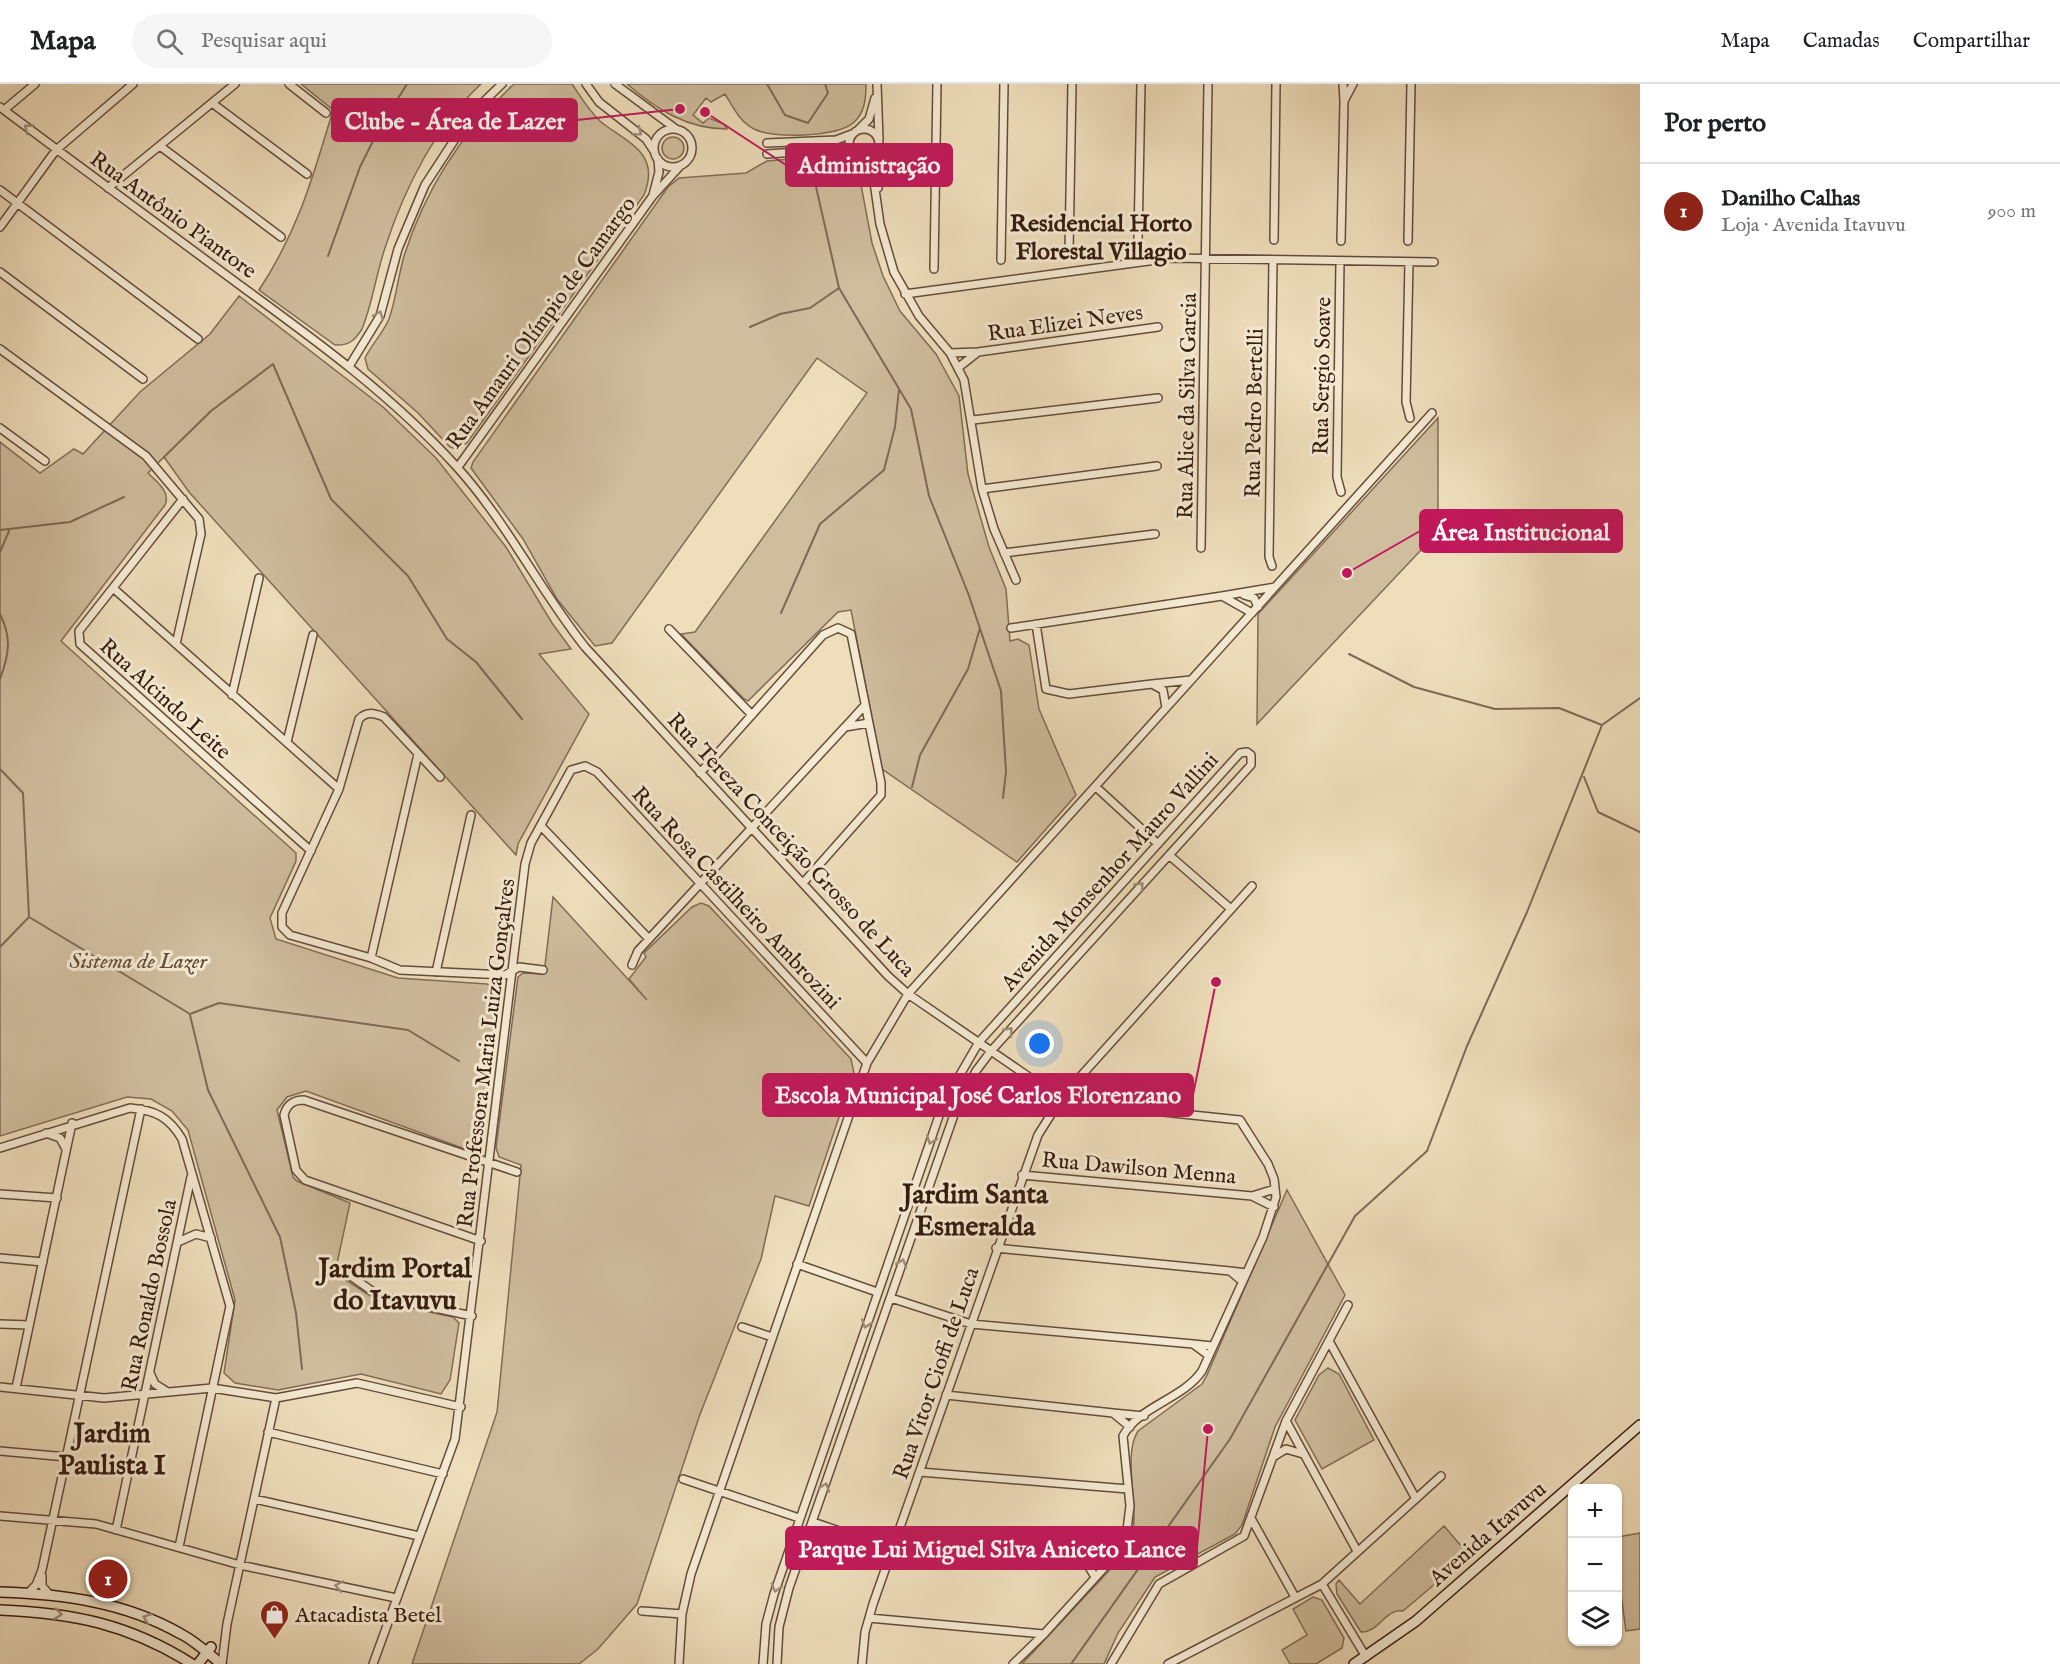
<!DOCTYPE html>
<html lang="pt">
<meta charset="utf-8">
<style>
body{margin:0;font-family:"IM FELL English",serif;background:#f6f6f6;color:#202124}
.controls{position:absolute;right:18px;bottom:18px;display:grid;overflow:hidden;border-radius:12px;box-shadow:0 2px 4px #0004}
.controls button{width:54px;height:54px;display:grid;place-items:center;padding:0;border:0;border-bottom:2px solid #e0e0e0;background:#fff;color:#202124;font:30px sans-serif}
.you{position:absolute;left:1040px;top:960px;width:21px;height:21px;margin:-15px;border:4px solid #fff;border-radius:50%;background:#1a73e8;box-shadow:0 0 0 9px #1a73e833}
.badge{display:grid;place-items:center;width:39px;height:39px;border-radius:50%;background:#8f2418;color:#fff;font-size:20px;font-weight:700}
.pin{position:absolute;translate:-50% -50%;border:3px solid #fff;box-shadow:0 2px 6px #0006}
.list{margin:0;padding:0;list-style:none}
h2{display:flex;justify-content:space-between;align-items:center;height:78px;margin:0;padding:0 24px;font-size:26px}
h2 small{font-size:20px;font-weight:400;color:#757577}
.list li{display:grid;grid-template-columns:39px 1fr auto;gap:18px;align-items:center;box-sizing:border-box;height:96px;padding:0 24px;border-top:2px solid #e0e0e0}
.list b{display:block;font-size:22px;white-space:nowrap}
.list p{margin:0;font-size:20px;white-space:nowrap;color:#757577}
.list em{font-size:20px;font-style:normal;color:#757577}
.icon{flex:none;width:33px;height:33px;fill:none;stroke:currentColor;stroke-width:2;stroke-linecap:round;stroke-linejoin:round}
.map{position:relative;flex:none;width:1640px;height:1580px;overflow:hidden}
header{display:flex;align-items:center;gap:36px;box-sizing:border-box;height:84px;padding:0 30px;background:#fff;border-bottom:2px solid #e0e0e0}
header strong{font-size:28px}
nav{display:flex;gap:33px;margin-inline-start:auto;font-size:21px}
.search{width:420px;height:54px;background:#f6f6f6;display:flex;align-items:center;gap:15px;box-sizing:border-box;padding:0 21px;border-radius:33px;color:#757577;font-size:22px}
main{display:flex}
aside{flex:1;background:#fff}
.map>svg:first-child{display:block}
.green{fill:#cfbd9e;stroke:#826c56;stroke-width:1.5}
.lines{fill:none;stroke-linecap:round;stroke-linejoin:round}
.stream{stroke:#7f6853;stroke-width:2}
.minor-casing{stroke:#644c3a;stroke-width:10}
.secondary-casing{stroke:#351b0e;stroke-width:12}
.minor{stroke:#f5ead3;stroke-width:7}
.secondary{stroke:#f5ead3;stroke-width:9}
.oneway{stroke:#9f8d7a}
.labels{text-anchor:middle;stroke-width:6;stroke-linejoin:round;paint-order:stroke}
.street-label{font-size:22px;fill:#351b0e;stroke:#f5ead3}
.park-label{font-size:22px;font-style:italic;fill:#634c39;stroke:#f5ead3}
.poi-label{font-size:22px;fill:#351b0e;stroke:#f5ead3;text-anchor:start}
.neighbourhood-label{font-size:24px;font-weight:bold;fill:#351b0e;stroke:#f5ead3}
.district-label{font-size:28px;font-weight:bold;fill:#351b0e;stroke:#f5ead3}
.leader{fill:none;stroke:#c2185b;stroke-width:2}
.callout-dot{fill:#c2185b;stroke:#f5ead3;stroke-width:2}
.callout{fill:#c2185b;stroke:#c2185b;stroke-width:2}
.callout-label{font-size:24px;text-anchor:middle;font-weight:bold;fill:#fff}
</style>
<header>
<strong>Mapa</strong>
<div class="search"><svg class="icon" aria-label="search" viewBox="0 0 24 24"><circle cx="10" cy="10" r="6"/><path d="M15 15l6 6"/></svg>Pesquisar aqui</div>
<nav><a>Mapa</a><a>Camadas</a><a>Compartilhar</a></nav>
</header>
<main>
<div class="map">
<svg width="1640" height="1580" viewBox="0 0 1640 1580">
<rect width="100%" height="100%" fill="#efdebc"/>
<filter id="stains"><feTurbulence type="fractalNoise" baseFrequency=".00333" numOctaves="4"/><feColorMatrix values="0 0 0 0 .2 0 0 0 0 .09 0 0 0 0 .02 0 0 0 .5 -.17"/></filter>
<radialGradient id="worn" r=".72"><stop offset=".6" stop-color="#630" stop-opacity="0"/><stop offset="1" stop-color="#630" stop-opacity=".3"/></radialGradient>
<path class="green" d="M301 0H481C436 42 405 103 386 161 376 189 373 218 362 245 355 256 349 262 335 261L259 206C298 147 313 93 333 26Z
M514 0H572C581 13 589 27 601 38 628 59 661 69 644 111L467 359 456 365 450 363 418 329 368 285 365 274C372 260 383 249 389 235 396 215 398 193 404 172 425 106 463 47 514 0Z
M627 0H866C866 14 865 29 853 39 837 53 772 55 754 45 739 37 733 23 725 10L711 18 706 14 693 31 703 39 709 34 724 40 727 45C688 45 657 26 627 0Z
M662 64a11 11 0 1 1 22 0a11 11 0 1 1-22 0Z
M827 72 847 76 859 90 872 159 883 192 900 227 936 270 959 312 968 390 989 463 1006 505 1010 557 1018 555 1029 561 1039 625 1076 711 1017 778 882 685 851 526 838 528 748 617 744 615 681 550 695 548 867 309 817 274 612 559 595 562 557 515 523 455 471 384 473 378 668 103 679 94 746 89 767 77Z
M239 212 383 323 436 374 506 463 552 539 571 565 539 570 589 630 518 760 516 771 189 408 164 373 148 389C157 398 171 408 165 421L61 557 296 769V777L270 834 276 855 398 894 487 900 496 906 498 913 481 1058 477 1063 465 1065 306 1007 287 1013 277 1026 293 1093 297 1097 350 1119 335 1189 378 1217 453 1233 459 1239 450 1296 441 1310 361 1290 278 1306 235 1299 224 1289 235 1216 188 1046 172 1027 151 1015 127 1013 0 1052V358L40 389 74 365 83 370 140 308 210 250Z
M1438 334V448L1257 640 1258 530Z
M553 813 647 916 629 895 646 873 644 869 692 823 701 819 709 822 851 975 854 989 809 1122 775 1112 761 1175 699 1333 637 1520 598 1565 579 1580H412L497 1328 521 1081 499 1073 496 1064 518 893 523 889 544 890Z
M1287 1106 1345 1211 1275 1343 1242 1441 1235 1450 1155 1493 1118 1549 1104 1580H1022L1130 1464C1142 1426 1121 1374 1138 1347L1202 1300 1207 1291Z
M1328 1284 1339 1290 1374 1356 1322 1385 1295 1336 1319 1291Z
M1444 1442 1469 1471 1403 1527C1385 1524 1379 1549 1361 1548L1337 1510 1336 1500 1339 1496 1360 1520Z
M1640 1449V1545L1626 1547 1618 1489V1453Z
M1313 1513 1322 1516 1344 1554 1342 1564 1316 1580H1290L1282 1566 1307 1551 1293 1525Z"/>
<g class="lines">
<path class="stream" d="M767 0 785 31 808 39 828 9 825 0
M814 94 839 204 911 325 929 412 968 509 1001 607 1006 688 1003 714
M328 172 360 83 378 47 407 0
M750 243 780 230 810 224 839 204
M164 373 211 327 273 280 331 415 408 492 447 555 476 578 522 635
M0 446 70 438 124 413
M0 468 9 447
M781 529 820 440 884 386 895 343 899 305
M0 530C12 554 9 571 0 595
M1349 570 1414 603 1495 625 1559 624 1602 641
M0 685 23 709 29 833 190 930 219 919 408 946 459 977
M1584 693 1598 728 1640 748
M912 703 920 671 968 585 980 544
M0 863 29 833
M190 931 208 1006 280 1153 296 1229 302 1285
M1071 1580 1230 1355 1355 1132 1427 1067 1467 962 1527 828 1602 641 1640 614"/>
<defs>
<path id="minor" d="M289 0 326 29
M586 0 599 18 646 55 654 67
M615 0 676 45
M877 0 879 55
M1343 0 1344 17 1353 0
M212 19 307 90
M0 23C80 83 160 142 241 202 318 258 391 311 456 382 506 437 539 505 585 563L888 892 908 910 1048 1006
M4 26 35 0
M849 60a15 15 0 1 1 30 0a15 15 0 1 1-30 0Z
M654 64a19 19 0 1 1 38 0a19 19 0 1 1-38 0Z
M858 46 869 35 875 14
M767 59 836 56 852 50
M160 62 281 153
M767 70 842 65 852 69
M859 74 873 91 880 140 894 188 919 232 950 269 964 296 982 405 994 445 1016 496
M108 104 235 0
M878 104 879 65
M0 106 198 255
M653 111 659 88 658 75
M0 143 56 66 133 0
M1274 156 1276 0
M1138 157 1141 0
M1341 157 1344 17
M1408 157 1411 0
M1069 167 1072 0
M1001 176 1004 0
M1340 177 1337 393 1341 408
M1409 178 1406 318 1410 334
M934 185 937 0
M0 188 143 295
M905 210 1171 174 1434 178
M0 265 146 372 199 435 201 450 176 560
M978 268 1158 243
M950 269 978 268 959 283
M350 281 380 232 398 165 425 101 472 29 502 0
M973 336 1158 314
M0 344 45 377
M458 383 652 113 681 81
M982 405 1157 382
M183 415 79 547 80 560 311 767
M1201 464 1208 0
M1004 469 1155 450
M1272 482 1269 473 1273 176
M113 504 339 705
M1244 511 1254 514 1258 523
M1252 529 1222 512 1275 503
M1036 540 1046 605 1069 610 1152 600
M1011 544 1222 512
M669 545 752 631
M232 611 259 494
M865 621 845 643 869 639
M1166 624 1163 606 1152 600 1191 596
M287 658 313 551
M700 689 823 551 838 544 851 550 881 699V711L803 799
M440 693 384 633C374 629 367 627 359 635L339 705 282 829V843L290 851 371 874 400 886 505 891 519 883 543 886
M1096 703 1158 760
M541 742 649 855
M1169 771 1231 825
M371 874 418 670
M632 881 638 867 649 855 845 643
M436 888 471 731
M1075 999 1085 1017 1096 1021 1058 1019 1048 1006 1085 1017
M46 1049 60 1054 66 1065
M0 1064 130 1024C155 1026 169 1033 182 1055L230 1222 179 1463
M1022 1091 1252 1112
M0 1110 57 1114
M1274 1123 1252 1112 1275 1105
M481 1157 305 1096 296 1086 284 1031C287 1020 293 1016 304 1016L517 1088
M178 1158 196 1150 211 1154
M996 1164 1230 1187
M0 1174 43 1178
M797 1180 877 1208
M338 1183 379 1212 472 1232
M1242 1197 1230 1187 1246 1189
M891 1214 971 1240 1193 1260
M0 1240 29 1241
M742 1243 772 1253
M1329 1257 1416 1415
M1208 1271 1193 1260 1212 1262
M150 1289 155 1300 166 1307
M0 1303 104 1314 212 1304 276 1314 357 1299 461 1323
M16 1304 72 1039
M946 1311 1113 1329
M1286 1337 1357 1467
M1130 1343 1113 1329 1144 1332
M268 1348 443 1390
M0 1367 67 1373
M1273 1373 1286 1365 1303 1370
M920 1388 1128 1405
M683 1395 799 1434
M254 1415 419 1452
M0 1432 96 1440 240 1481 396 1514
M1252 1436 1295 1513
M813 1438 886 1463 900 1461 1086 1478
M116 1446 191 1093
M42 1492V1502L50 1511
M1095 1493 1086 1478 1106 1480
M1322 1500 1366 1573
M28 1509 36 1501 42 1486 141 1025
M642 1527 682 1530
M869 1534 1044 1550
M222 1580 227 1540 276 1314
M373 1580 455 1355 525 780 531 759 571 686 585 682 597 688 867 979
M679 1580 682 1530 691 1490 867 979 908 910 1432 329
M763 1580 766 1540 774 1510 928 1064 943 1020 979 958 1240 669 1247 668 1251 671V681L991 967 976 987 955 1028 789 1504 779 1543 777 1580
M862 1580 865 1548 873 1520 1038 1051 1062 1013 1252 802
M1013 1580 1044 1550 1125 1461 1130 1422 1123 1352C1139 1322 1183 1315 1202 1287L1263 1153 1276 1113 1274 1095 1268 1080 1240 1036 1096 1021
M1111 1580 1159 1500 1244 1452 1286 1337 1348 1221
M1168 1580 1322 1500 1441 1392"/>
<path id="secondary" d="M0 1508C63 1510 125 1518 181 1550 195 1557 209 1570 221 1580
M0 1526C73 1529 129 1540 192 1580
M198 1580 211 1563
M1354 1580 1416 1537 1640 1341"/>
</defs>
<use href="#minor" class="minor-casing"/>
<use href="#secondary" class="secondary-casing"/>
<use href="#minor" class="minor"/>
<use href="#secondary" class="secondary"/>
</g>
<defs><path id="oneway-chevron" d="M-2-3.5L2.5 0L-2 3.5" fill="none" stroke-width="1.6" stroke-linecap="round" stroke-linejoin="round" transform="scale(1.5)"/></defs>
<g class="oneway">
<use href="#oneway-chevron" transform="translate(28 44) rotate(-143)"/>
<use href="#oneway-chevron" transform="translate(638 48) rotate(39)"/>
<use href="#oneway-chevron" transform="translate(379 231) rotate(-68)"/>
<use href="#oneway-chevron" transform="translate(1140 802) rotate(-48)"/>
<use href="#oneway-chevron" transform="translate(1009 947) rotate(-48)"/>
<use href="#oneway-chevron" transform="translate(931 1056) rotate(110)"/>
<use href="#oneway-chevron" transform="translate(902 1179) rotate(-71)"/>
<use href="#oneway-chevron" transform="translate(866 1240) rotate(109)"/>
<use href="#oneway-chevron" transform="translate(825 1403) rotate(-71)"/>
<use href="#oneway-chevron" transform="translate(339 1502) rotate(-168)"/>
<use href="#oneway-chevron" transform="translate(776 1504) rotate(107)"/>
<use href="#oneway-chevron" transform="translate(58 1530) rotate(6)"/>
<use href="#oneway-chevron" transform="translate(147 1534) rotate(-159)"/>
</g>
<defs>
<symbol id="shop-pin" viewBox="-11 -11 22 30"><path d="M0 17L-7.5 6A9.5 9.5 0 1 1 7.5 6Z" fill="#8f2418" stroke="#f5ead3"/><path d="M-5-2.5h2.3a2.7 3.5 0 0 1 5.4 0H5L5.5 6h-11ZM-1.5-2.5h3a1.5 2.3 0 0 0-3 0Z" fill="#fff"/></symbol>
</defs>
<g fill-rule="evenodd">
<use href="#shop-pin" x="258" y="1514" width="33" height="45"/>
</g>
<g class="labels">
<g class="street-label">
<text transform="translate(174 130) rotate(36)" y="8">Rua Antônio Piantore</text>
<text transform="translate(540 238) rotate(-54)" y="8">Rua Amauri Olímpio de Camargo</text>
<text transform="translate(1065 238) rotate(-8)" y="8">Rua Elizei Neves</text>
<text transform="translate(1321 292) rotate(-89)" y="8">Rua Sergio Soave</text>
<text transform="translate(1186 322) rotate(-89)" y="8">Rua Alice da Silva Garcia</text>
<text transform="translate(1253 329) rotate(-89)" y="8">Rua Pedro Bertelli</text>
<text transform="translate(166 614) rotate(42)" y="8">Rua Alcindo Leite</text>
<text transform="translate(792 760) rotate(47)" y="8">Rua Tereza Conceição Grosso de Luca</text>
<text transform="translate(1109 787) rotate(-48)" y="8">Avenida Monsenhor Mauro Vallini</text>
<text transform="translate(737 813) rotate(47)" y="8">Rua Rosa Castilheiro Ambrozini</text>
<text transform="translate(485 969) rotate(-83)" y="8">Rua Professora Maria Luiza Gonçalves</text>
<text transform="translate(1139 1083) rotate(5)" y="8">Rua Dawilson Menna</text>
<text transform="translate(148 1211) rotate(-78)" y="8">Rua Ronaldo Bossola</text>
<text transform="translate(935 1289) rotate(-71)" y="8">Rua Vitor Cioffi de Luca</text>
<text transform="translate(1487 1449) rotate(-41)" y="8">Avenida Itavuvu</text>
</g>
<g class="park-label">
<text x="138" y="884">Sistema de Lazer</text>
</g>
<g class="poi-label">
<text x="295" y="1538">Atacadista Betel</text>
</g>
<g class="neighbourhood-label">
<text x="1101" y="147">Residencial Horto<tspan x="1101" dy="28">Florestal Villagio</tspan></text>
</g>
<g class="district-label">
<text x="975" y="1119">Jardim Santa<tspan x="975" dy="32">Esmeralda</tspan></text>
<text x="395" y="1193">Jardim Portal<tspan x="395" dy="32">do Itavuvu</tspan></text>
<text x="112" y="1358">Jardim<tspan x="112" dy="32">Paulista I</tspan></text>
</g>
</g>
<path class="leader" d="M680 25L577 36M705 28L786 81M1347 489L1420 447M1216 898L1193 1011M1208 1345L1197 1464"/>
<g class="callout-dot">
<circle cx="680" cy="25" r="6"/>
<circle cx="705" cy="28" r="6"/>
<circle cx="1347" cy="489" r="6"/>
<circle cx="1216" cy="898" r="6"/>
<circle cx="1208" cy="1345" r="6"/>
</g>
<g class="callout">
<rect x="332" y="15" width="245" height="42" rx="6"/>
<rect x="786" y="60" width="166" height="42" rx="6"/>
<rect x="1420" y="426" width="202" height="42" rx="6"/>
<rect x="763" y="990" width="430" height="42" rx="6"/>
<rect x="786" y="1443" width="411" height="42" rx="6"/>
</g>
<g class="callout-label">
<text x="455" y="45">Clube - Área de Lazer</text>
<text x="869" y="89">Administração</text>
<text x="1521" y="456">Área Institucional</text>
<text x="978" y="1019">Escola Municipal José Carlos Florenzano</text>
<text x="992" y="1473">Parque Lui Miguel Silva Aniceto Lance</text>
</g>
<rect width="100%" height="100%" filter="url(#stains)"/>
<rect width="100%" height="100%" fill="url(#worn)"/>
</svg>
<div class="controls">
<button>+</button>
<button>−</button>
<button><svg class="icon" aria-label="layers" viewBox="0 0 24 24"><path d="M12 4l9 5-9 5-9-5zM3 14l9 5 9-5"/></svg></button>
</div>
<div class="you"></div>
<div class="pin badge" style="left:108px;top:1495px">1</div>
</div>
<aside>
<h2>Por perto<small></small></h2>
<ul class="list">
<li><span class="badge">1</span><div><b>Danilho Calhas</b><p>Loja · Avenida Itavuvu</p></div><em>900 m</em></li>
</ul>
</aside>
</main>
